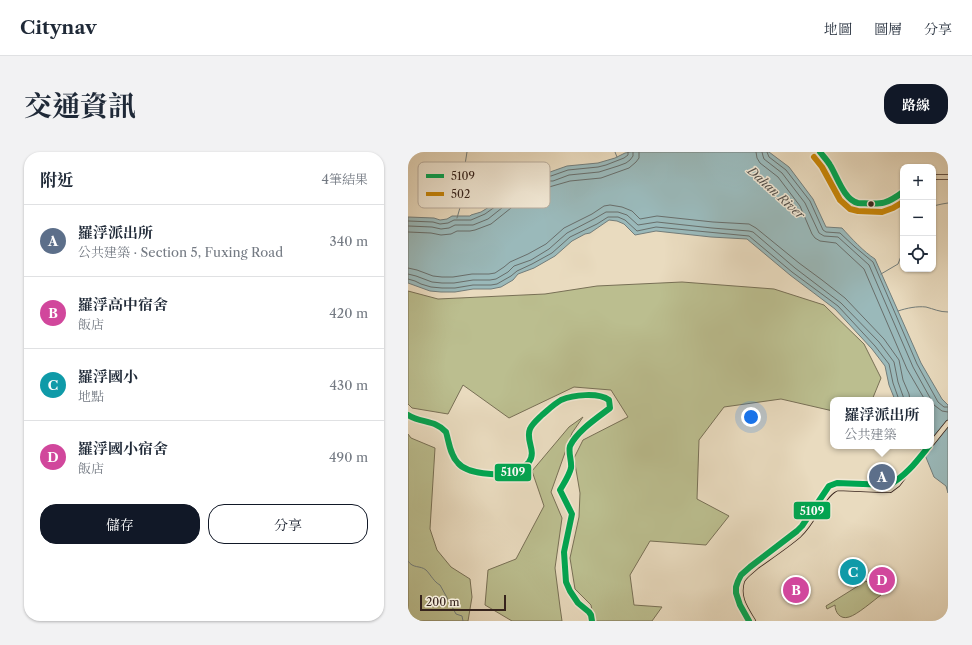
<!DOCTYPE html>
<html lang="zh-TW">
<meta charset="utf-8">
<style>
body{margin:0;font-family:"Libre Caslon Text","Noto Serif TC",serif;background:#f2f2f3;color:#1f2937}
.controls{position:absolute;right:12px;top:12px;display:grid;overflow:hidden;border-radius:8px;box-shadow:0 1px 3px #0004}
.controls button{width:36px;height:36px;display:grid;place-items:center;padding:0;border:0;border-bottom:1px solid #e0e1e3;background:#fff;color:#1f2937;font:20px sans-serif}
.scale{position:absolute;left:12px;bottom:10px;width:86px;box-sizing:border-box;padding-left:4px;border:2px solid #36231c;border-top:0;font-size:11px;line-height:14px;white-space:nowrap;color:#36231c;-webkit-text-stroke:3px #f1e8d5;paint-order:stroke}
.you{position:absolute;left:343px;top:265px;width:14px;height:14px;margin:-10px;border:3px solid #fff;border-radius:50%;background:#1a73e8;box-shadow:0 0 0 6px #1a73e833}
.badge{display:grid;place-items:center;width:26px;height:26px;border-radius:50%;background:#111827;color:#fff;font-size:13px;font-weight:700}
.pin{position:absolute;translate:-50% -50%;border:2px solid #fff;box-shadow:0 1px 4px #0006}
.popup{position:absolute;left:422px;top:245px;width:104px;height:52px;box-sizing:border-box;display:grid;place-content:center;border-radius:8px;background:#fff;filter:drop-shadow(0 1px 3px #0005);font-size:13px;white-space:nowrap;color:#747a83}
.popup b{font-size:15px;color:#1f2937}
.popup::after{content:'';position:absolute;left:50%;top:100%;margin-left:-8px;border:8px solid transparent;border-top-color:#fff}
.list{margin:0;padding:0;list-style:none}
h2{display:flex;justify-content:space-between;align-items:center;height:52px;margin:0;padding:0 16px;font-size:17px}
h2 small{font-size:13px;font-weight:400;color:#747a83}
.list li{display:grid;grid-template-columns:26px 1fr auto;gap:12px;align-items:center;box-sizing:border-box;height:72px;padding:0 16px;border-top:1px solid #e0e1e3}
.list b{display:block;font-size:15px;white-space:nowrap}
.list p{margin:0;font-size:13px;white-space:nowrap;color:#747a83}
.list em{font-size:13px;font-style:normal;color:#747a83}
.actions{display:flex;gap:8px;padding:12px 16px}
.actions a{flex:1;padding:9px 0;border:1px solid #111827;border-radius:16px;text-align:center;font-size:14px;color:#111827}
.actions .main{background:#111827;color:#fff}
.icon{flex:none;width:22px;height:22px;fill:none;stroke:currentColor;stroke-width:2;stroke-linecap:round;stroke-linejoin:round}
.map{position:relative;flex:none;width:540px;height:469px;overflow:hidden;border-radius:16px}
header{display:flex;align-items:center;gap:24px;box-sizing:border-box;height:56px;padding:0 20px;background:#fff;border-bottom:1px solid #e0e1e3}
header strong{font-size:19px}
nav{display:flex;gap:22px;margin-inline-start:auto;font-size:14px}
.intro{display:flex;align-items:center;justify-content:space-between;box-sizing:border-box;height:96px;padding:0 24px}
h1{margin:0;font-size:28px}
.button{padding:10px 18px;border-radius:16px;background:#111827;color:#fff;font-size:14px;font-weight:700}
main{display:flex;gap:24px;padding:0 24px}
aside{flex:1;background:#fff;border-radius:16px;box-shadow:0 1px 3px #0004}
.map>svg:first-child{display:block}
.green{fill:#bbbe8f;stroke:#787056}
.water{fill:#9ab9ba;stroke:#727d7b}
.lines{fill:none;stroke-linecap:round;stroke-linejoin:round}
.shore{stroke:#686e6b;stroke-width:1}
.stream{stroke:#727d7b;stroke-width:1}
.secondary-casing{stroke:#36231c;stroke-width:6}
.primary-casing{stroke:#36231c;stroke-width:6}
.secondary{stroke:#f1e8d5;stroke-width:4}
.primary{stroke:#e9dbbf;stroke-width:4.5}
.bus-1-casing{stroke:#f1e8d5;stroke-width:9}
.bus-2-casing{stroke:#f1e8d5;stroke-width:9}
.bus-1{stroke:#00a651;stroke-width:6}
.bus-2{stroke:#c78507;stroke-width:6}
.bus-dot{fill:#36231c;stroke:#f1e8d5;stroke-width:1.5}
.labels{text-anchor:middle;stroke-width:3;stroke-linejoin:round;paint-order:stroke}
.water-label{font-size:12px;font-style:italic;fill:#54504b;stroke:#f1e8d5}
.key{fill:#f1e8d5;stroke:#b9ad9e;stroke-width:1}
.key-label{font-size:11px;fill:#36231c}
.line-badge{stroke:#f1e8d5;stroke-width:1.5}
.badge-label{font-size:11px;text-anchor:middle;font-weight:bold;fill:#fff}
</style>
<header>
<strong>Citynav</strong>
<nav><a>地圖</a><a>圖層</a><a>分享</a></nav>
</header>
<div class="intro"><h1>交通資訊</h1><a class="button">路線</a></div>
<main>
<aside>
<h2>附近<small>4筆結果</small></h2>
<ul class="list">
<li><span class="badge" style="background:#5c6f8a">A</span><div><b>羅浮派出所</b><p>公共建築 · Section 5, Fuxing Road</p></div><em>340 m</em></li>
<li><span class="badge" style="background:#d1479c">B</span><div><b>羅浮高中宿舍</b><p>飯店</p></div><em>420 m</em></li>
<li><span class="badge" style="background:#0f9aa8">C</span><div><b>羅浮國小</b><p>地點</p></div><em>430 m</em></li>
<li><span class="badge" style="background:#d1479c">D</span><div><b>羅浮國小宿舍</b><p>飯店</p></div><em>490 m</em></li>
</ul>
<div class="actions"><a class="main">儲存</a><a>分享</a></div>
</aside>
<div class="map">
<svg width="540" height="469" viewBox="0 0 540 469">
<rect width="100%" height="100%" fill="#e9dbbf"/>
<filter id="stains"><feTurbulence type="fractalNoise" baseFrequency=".005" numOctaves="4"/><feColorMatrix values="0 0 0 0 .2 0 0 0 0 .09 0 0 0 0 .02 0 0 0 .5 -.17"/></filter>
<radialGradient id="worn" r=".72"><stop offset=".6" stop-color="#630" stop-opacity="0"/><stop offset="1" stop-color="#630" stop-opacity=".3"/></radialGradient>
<path class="green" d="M274 130 366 137 416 153 456 192 473 226 464 248H425V259L373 247 316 255 291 288 289 347 321 364 298 393 242 389 222 423 226 453 254 455 244 469H186L183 453 167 437 162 406 171 365 172 341 166 306 175 288 220 265 203 238 166 235 101 266 55 233 40 262 4 256 0 252V139L30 147 137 142 189 134Z
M175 265 164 281 143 340 154 366 147 416 152 455 154 469H104L77 453 80 418 108 407 136 354 124 319 161 275Z
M0 282 3 286 27 296 22 377 29 398 43 415 62 427 64 445 60 469H0Z
M458 429 460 431 462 430 473 443C466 448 449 463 441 465 432 468 427 460 427 453L419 457 418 454Z"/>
<path class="water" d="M223 0H361L381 15 405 47 418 75 434 76C443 86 456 100 467 107L513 211 534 247 540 253V341L538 334 526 325 517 303 510 294H523V248H487L481 233 477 214 464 197 427 157 382 123 339 87 303 85 248 79 227 83 216 72 209 69 201 68 182 81 177 82 164 89 147 104 126 116 110 122 105 128 93 135 83 137H65L47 140H33L22 139 0 131V65L26 66 32 68 39 67 44 64H62L63 63 73 60 81 55 82 53 92 46 95 42H97L110 33 115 31 117 28 127 25 139 20H142L159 14 190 11 207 6 217 1Z"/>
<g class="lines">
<path class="shore" d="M348 0 349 6 352 11 370 25 392 54 404 82 407 86 412 89 428 91 456 117 499 217 517 248
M354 0 355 4 356 7 374 21 397 51 411 81 416 84 430 85 461 113 505 215 526 253 534 259 540 260
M359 0 361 5 378 18 402 49 415 78 418 80 432 81 447 95 465 110 509 212 530 250 536 255H540
M0 69 25 70 32 72 40 71 46 68H63L77 62 95 49 98 45 112 36 117 34 120 32 129 29 139 24H143L160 18 190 15 198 13 216 6 220 3V0
M0 74 24 75 33 77 41 76 47 73H65L80 67 109 44 123 36 131 34 140 29H145L161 23 191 20 210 14 218 11 222 8 225 4V0
M0 80 23 81 33 83 43 82 49 79H62L67 78 83 72 113 48 126 42 141 35 162 29 193 26 221 16 228 10 231 6V0
M0 116 9 118 25 124 34 125H45L64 122H81L87 121 96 115 102 110 120 102 138 92 156 76 184 62 196 54 202 53 214 55 224 59 232 67 249 64 305 70 341 72 348 76 391 111 414 128 437 146 476 187 491 208 495 228 501 242 502 248
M0 122 8 124 24 130 34 131H46L65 128H82L88 127 100 120 106 114 123 108 141 97 159 81 186 67 198 60H210L219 63 230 73 249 70 304 76 341 79 345 80 387 116 433 151 471 190 486 210 490 230 495 244 496 248
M0 127 7 129 13 132 23 135 34 136H47L65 133H83L89 132 103 124 109 119 124 112 144 101 162 85 189 72 200 65H210L217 68 229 79 248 75 341 84 384 120 430 154 467 194 481 212 485 231 490 245 491 248"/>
<path class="stream" d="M207 0 209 5
M525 54 534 52 540 51
M49 66 58 35V30L56 19 59 0
M473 122 490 112 495 99
M490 159C499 156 509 154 518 155 526 157 531 160 540 160
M0 409C5 417 12 413 18 418 23 423 26 430 32 433L48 462 54 464 55 469"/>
<defs>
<path id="secondary" d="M0 263C3 265 6 267 9 267 19 270 32 270 38 280 42 291 43 305 51 313 60 321 91 324 102 321 108 319 116 315 120 311 130 300 117 287 122 276 126 269 147 251 154 248 164 244 194 240 201 248L202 256 178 275 171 282 162 295C161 301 163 308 163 314 162 324 156 330 152 338 154 347 162 353 164 362L156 400 158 430 162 439 170 451 174 455 181 460 183 463 184 469"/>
<path id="primary" d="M412 0 421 11 439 44 443 48 446 50 450 51 473 52C482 51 488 45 495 40
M525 25H540
M523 292 540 271
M341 469C332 456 322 439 333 423 338 417 346 412 352 407 364 398 377 389 389 379L394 374 419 338 421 334 429 331 481 333 486 331 493 326
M345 469C337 456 329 445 334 429 337 423 344 419 349 414 363 404 378 394 391 383 397 377 402 370 406 363 412 355 420 338 430 336L475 338H482L490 332 496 324 521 294"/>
</defs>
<use href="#secondary" class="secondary-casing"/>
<use href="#primary" class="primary-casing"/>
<use href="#secondary" class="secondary"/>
<use href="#primary" class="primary"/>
<defs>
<path id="bus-1" d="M412 0C415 4 419 8 422 13 429 24 436 48 450 51 473 52 476 54 495 40
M0 263C12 271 28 268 38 280 41 290 42 303 50 311 59 322 90 324 103 321 109 319 117 315 121 310 129 299 117 288 122 277 124 272 130 267 134 263 140 258 146 252 153 248 165 243 190 240 201 248L202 256C189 266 169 279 162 294 160 301 164 309 163 316 161 324 156 331 152 338L164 362 156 400 158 430 162 439 170 451 181 460 183 463 184 469
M341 469 332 453 328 441V435L330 429 333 423 342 415 389 379 394 374 421 334 429 331 481 333C498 324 509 309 521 294"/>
<path id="bus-2" d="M406 5 414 15 432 48 442 57 450 59 474 60 485 56 495 50"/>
</defs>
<use href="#bus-1" class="bus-1-casing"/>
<use href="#bus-2" class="bus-2-casing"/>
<use href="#bus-1" class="bus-1"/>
<use href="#bus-2" class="bus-2"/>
</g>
<circle class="bus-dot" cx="463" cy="52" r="3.5"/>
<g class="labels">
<g class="water-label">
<text transform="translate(368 41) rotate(42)" y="4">Dahan River</text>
</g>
</g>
<rect x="10" y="10" width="132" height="46" rx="6" class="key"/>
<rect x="18" y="22" width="18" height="4" fill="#00a651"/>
<rect x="18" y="40" width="18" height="4" fill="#c78507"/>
<g class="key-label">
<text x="43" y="28">5109</text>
<text x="43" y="46">502</text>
</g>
<g class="line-badge">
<rect x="86" y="311" width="38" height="19" rx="4" fill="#00a651"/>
<rect x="385" y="349" width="38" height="19" rx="4" fill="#00a651"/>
</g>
<g class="badge-label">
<text x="105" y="324">5109</text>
<text x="404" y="363">5109</text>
</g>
<rect width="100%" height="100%" filter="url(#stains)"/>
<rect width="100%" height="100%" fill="url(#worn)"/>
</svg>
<div class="controls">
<button>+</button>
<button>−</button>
<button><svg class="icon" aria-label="locate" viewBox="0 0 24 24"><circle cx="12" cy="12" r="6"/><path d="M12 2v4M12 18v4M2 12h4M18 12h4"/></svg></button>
</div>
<div class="scale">200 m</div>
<div class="you"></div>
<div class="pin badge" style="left:474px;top:325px;background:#5c6f8a">A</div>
<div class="popup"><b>羅浮派出所</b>公共建築</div>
<div class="pin badge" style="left:388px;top:438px;background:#d1479c">B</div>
<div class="pin badge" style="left:445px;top:420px;background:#0f9aa8">C</div>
<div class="pin badge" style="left:474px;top:428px;background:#d1479c">D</div>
</div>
</main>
